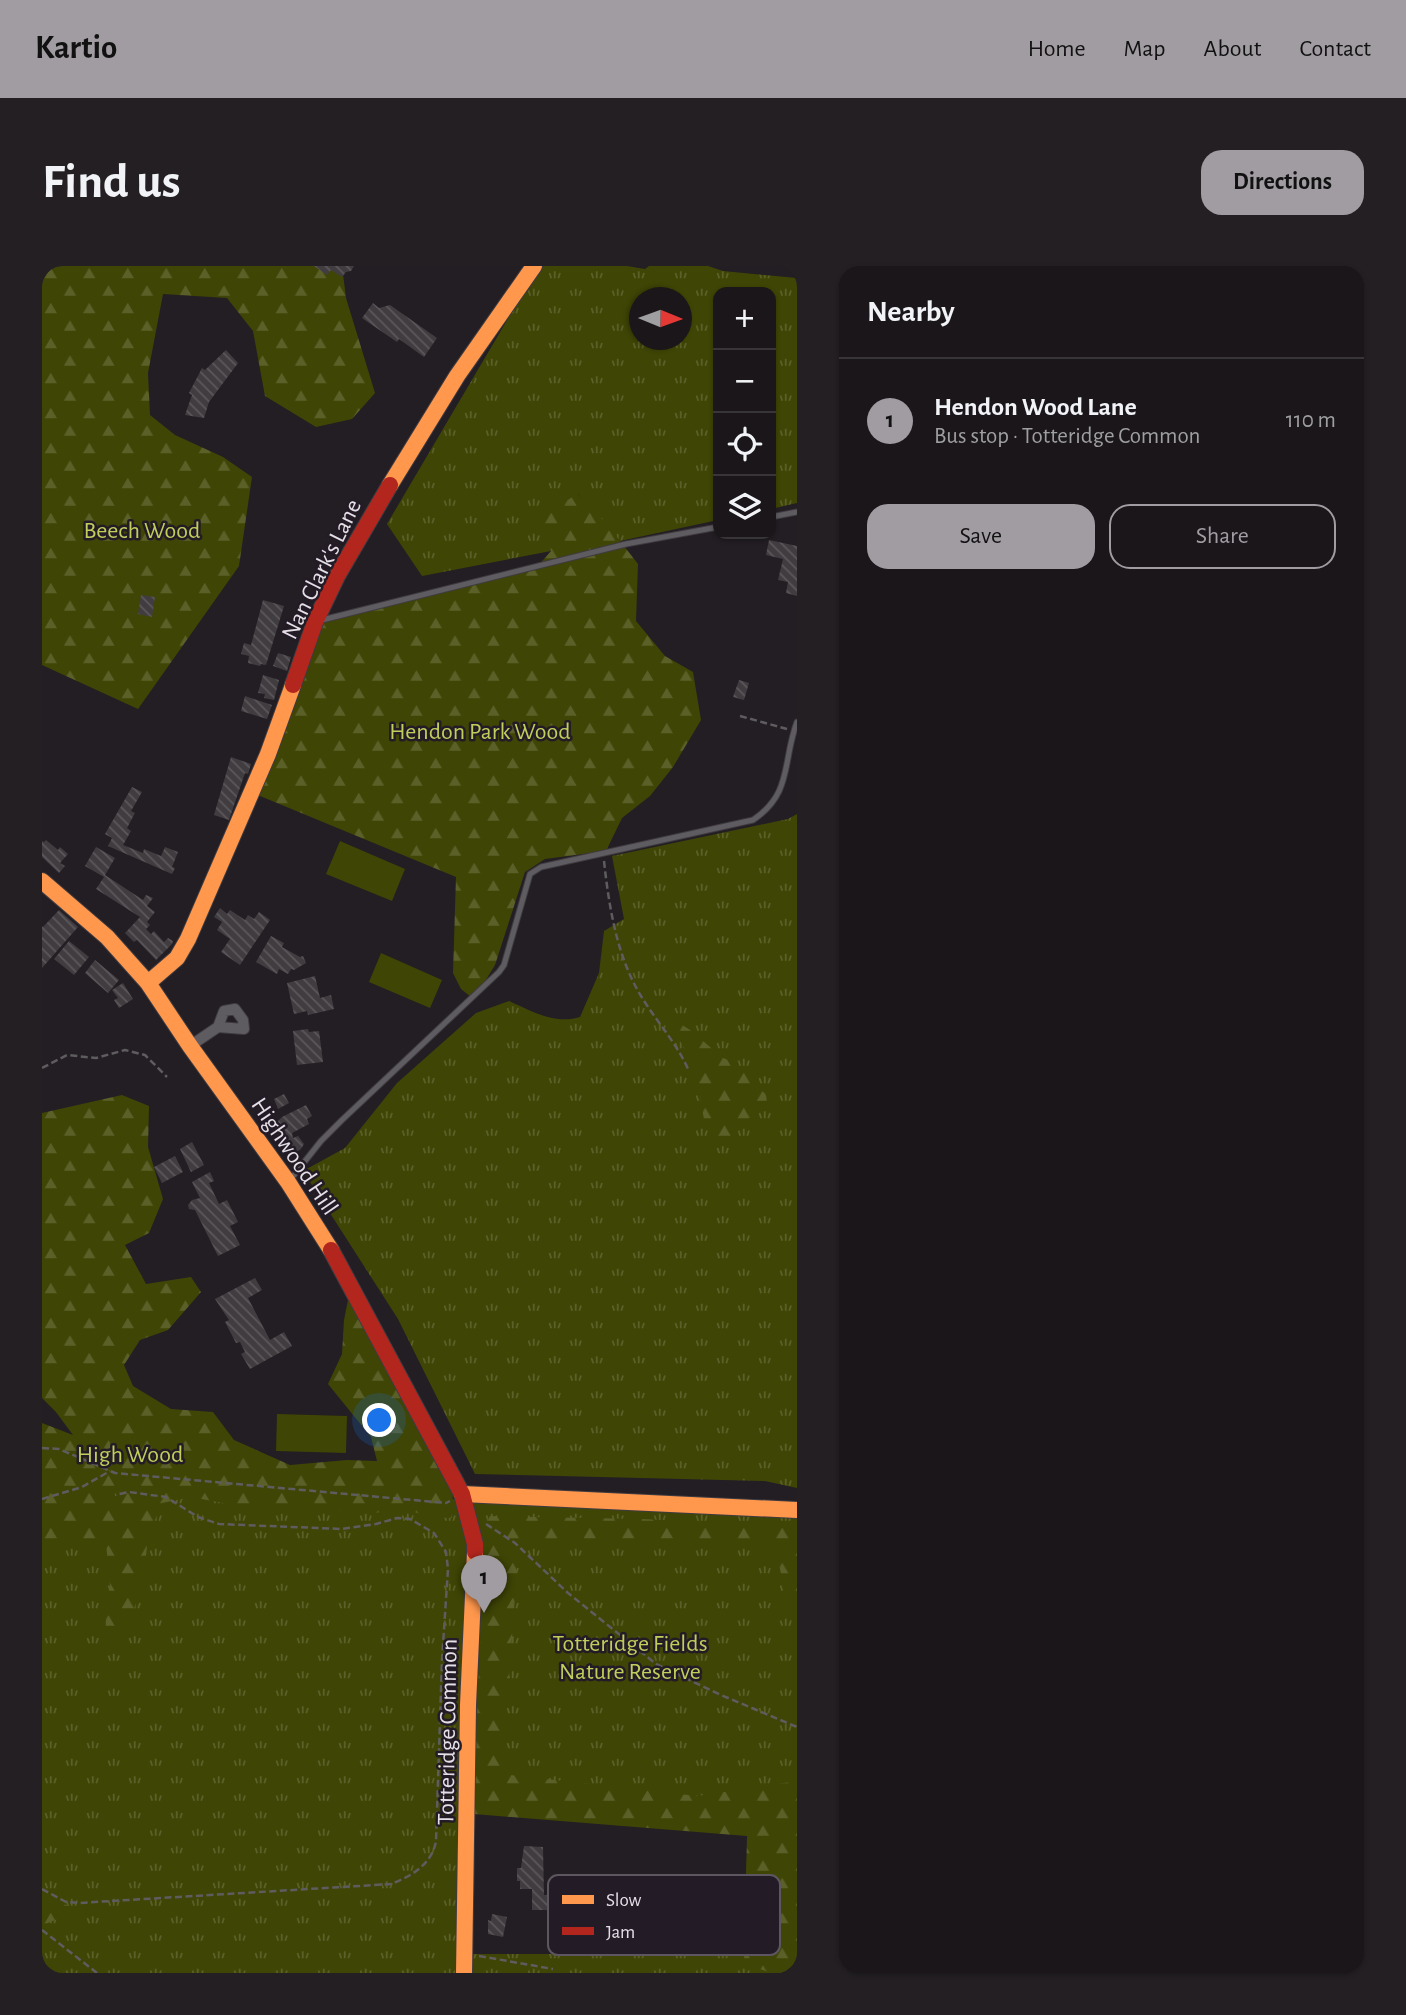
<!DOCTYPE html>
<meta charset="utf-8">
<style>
body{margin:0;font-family:"Alegreya Sans",sans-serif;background:#231f23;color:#f1f3f6}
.controls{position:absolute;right:21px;top:21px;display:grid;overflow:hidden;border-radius:14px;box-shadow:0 2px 5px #0004}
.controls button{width:63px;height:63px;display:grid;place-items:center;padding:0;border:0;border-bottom:2px solid #383539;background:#1a161a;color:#f1f3f6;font:35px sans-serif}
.compass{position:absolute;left:587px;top:21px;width:63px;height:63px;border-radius:50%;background:#1a161a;box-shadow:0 2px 5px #0004;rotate:91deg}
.you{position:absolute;left:338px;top:1155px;width:24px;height:24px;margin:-18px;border:5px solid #fff;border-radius:50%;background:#1a73e8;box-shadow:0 0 0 10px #1a73e833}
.badge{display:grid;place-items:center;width:46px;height:46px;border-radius:50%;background:#a19ca2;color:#111;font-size:23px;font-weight:700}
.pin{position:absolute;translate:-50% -58px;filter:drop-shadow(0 2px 4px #0008)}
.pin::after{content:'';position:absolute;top:37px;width:24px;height:21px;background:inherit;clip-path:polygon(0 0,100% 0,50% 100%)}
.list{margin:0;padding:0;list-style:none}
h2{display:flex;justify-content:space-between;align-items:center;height:91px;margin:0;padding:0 28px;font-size:30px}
h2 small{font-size:23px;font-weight:400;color:#9f9fa2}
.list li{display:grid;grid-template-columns:46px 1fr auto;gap:21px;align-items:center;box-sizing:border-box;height:126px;padding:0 28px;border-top:2px solid #383539}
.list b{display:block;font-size:26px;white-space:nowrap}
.list p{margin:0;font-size:23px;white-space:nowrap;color:#9f9fa2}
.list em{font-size:23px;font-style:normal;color:#9f9fa2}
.actions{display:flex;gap:14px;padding:21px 28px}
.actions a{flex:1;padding:16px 0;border:2px solid #a19ca2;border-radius:21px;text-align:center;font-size:24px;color:#a19ca2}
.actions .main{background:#a19ca2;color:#111}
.icon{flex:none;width:38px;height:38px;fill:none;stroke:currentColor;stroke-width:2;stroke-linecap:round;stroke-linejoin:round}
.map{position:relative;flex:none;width:755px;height:1707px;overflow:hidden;border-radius:21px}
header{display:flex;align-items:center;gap:42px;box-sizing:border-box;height:98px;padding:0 35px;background:#a19ca2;color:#111}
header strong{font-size:33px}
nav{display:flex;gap:38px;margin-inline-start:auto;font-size:24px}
.intro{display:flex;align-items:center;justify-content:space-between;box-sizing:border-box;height:168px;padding:0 42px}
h1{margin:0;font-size:49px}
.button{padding:18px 32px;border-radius:21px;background:#a19ca2;color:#111;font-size:24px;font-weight:700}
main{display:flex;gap:42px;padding:0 42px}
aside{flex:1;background:#1a161a;border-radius:21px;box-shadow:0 2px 5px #0004}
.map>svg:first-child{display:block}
.grass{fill:url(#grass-tufts);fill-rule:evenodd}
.forest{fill:url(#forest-firs)}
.pitch{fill:#3f4505}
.building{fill:url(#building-back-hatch)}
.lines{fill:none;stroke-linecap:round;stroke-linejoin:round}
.lane-casing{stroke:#3f3b40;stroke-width:7}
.street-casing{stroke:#3f3b40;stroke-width:12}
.slow-casing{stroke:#3f3b40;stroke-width:18}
.jam-casing{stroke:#3f3b40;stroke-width:18}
.path{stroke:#5e5c5f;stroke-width:2.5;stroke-dasharray:7 3.5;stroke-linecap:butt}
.lane{stroke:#5f5c61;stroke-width:5}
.street{stroke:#5f5c61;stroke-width:10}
.slow{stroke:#ff974d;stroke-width:16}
.jam{stroke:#b3261e;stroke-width:16}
.labels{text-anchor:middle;stroke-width:5;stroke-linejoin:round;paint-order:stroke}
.park-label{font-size:24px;fill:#c0ce5b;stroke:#231b26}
.street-label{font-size:24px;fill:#e5e0e7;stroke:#231b26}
.key{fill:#231b26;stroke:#5d5660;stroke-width:2}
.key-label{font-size:19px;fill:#e5e0e7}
</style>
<header>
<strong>Kartio</strong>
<nav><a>Home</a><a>Map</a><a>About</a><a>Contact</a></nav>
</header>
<div class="intro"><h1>Find us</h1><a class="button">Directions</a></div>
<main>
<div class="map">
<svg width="755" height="1707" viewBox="0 0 755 1707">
<defs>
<pattern id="grass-tufts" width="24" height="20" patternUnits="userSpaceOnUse" patternTransform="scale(1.75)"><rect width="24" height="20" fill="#3f4505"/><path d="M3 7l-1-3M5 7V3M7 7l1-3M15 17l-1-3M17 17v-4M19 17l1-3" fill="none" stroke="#5b6029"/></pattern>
<pattern id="forest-firs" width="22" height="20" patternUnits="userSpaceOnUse" patternTransform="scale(1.75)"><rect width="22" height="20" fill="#3f4505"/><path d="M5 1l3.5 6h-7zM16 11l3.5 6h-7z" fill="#5b6029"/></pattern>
<pattern id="building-back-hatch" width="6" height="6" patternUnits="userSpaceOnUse" patternTransform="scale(1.75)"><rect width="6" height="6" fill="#403c40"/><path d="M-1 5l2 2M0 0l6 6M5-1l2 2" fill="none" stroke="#5b585c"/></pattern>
</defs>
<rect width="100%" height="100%" fill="#221e23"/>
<path class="grass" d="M497 0H585L603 3 607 0H666L681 5 755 12V237L729 243V26H676V254L578 275 536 228 509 285 380 310 345 258ZM598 32H640V74H598Z
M755 548V1222L723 1215 433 1208 356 1053 261 905 303 882 355 817 434 747 467 735C489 745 514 759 538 751L557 707 562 665 582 653 570 590 746 553Z
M0 1199 404 1237 420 1228 755 1244V1707H0ZM426 1536 706 1553 702 1688H423Z"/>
<path class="forest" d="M0 0H300L304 32 333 127 310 153 274 161 223 130 211 65 185 32 121 28 106 107 108 149 133 169 181 191 210 211 197 300 96 443 0 399Z
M536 228 564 257 596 298 594 355 623 390 651 406 659 454 631 501 608 530 580 552 564 585 503 593 483 606 453 699 442 717 429 731 419 723 411 707 414 611 206 525 273 356 494 302 509 285 496 251Z
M637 757 648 764 681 792 696 798 712 819 724 828 725 838C720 847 714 847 706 853 695 861 693 879 676 879 656 860 662 830 654 806 648 787 638 778 631 762Z
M80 829 107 840 106 881 121 933 107 967 83 979 104 1018 149 1011 159 1026 126 1064 98 1074 82 1099 91 1120 129 1143 171 1146 192 1174 248 1199 305 1194 335 1195 329 1171 286 1118 300 1088 302 1054 306 1034 343 1076 411 1221 410 1252 385 1251 363 1242 327 1248 247 1239 214 1243 149 1231 120 1237 106 1271 101 1318 82 1370 66 1371C60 1353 68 1339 68 1321 68 1305 64 1288 64 1271L0 1281V1157L31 1169 14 1146 0 1132V847Z
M446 1250 600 1253 714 1259 755 1258V1355L748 1349 733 1280 477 1275 460 1508 655 1530 755 1515V1707H729L702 1697 705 1570 432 1548 437 1393Z
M4 1632 33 1642 31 1653H16L0 1659V1635Z"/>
<path class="pitch" d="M298 575 363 603 350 635 284 608Z
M339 687 400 714 388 742 327 716Z
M235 1148 305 1150 304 1187 234 1185Z"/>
<path class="building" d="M272 0H312L309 5 304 6 300 11 289 4 285 9Z
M331 37 337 42 348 39 395 72 382 91 357 73 355 76 320 52Z
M184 84 196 97 167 136 162 152 143 149 150 129 147 127 160 102 163 104Z
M727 274 755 280V330L744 327 746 316 736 314 741 293 724 289Z
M99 329 113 331 110 351 96 348Z
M221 334 242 340 224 399 219 398 218 400 206 397 207 390 199 388 202 377 209 379Z
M236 387 249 391 245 405 231 400Z
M221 409 237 414 232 434 222 432 223 428 216 427Z
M697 414 707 417 702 434 691 431Z
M203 430 230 439 225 453 199 445Z
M189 491 209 498 206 508 203 507 187 554 172 549Z
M90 521 100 526 89 545 93 547 85 562 89 565 81 579 101 587 102 583 119 590 123 581 136 586 130 601 133 602 130 608 66 580 70 572 63 568Z
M4 574 16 584 18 581 26 588 18 597 23 600 17 607 0 591V575L2 576Z
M54 581 73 592 63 609 101 634 104 629 111 632 105 640 113 646 105 656 108 659 104 663 109 668 112 665 122 676 126 672 131 675 130 678 114 694 95 674 92 676 83 667 98 651 54 623 62 611 43 600Z
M178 642 185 648 188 644 203 654 206 649 212 653 217 646 228 654 198 699 179 686 188 673 175 664 180 656 172 651Z
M17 644 36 661 0 702V660L1 661Z
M229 670 242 677 240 681 258 691 261 690 264 697 252 704 249 703 246 708 237 703 235 708 214 696Z
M27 675 47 691 32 709 12 693Z
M53 694 77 714 66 727 43 707Z
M273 710 278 732 289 729 292 743 266 749 265 745 252 748 245 717Z
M81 717 91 733 77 742 72 734 76 732 70 724Z
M266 763 267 766 277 765 281 796 255 799 251 765Z
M242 828 247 837 236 843 232 833Z
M264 839 270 850 265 853 267 858 250 867 251 872 256 870 262 878 259 883 246 891 231 864 234 863 232 859 240 851Z
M150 876 162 899 149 906 138 883Z
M133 890 141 906 120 917 112 901Z
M168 906 172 915 167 917 177 938 185 934 196 956 188 960 198 979 176 990 153 944 147 943 146 939 150 934 158 932 150 916Z
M213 1012 220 1024 206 1032 228 1074 242 1066 250 1080 208 1103 199 1088 203 1086 198 1076 194 1077 183 1056 187 1054 173 1033Z
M482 1580 501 1581 502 1629H511L510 1644H490V1623H478V1615H475V1602H479Z
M450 1648 465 1651 461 1671 446 1668V1654L449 1655Z"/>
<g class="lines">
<defs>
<path id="lane" d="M729 251 755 246
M276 355 584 278 676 261
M248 914 279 875 300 854 457 706 462 699 488 608 499 601 711 554C751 527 740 496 755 456"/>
<path id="street" d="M148 780 176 761 202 763 201 754 193 743 182 745 176 761"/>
<path id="slow" d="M348 219 415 110 492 0
M0 615 65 671 106 717 148 780 246 916 289 984
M106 717 135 692 146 673 226 488 251 419
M420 1228 755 1244
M422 1707 426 1439 433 1286"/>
<path id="jam" d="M251 419 273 356 295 310 348 219
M289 984 420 1228 433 1278V1286"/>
</defs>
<use href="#lane" class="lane-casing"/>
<use href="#street" class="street-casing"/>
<use href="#slow" class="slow-casing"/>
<use href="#jam" class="jam-casing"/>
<path class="path" d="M698 450 745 463
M562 595C567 641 575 691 599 730 614 755 634 776 646 803
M0 802 25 789 54 792 83 784 103 789 125 811
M0 1182 17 1183 73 1207 404 1237 408 1235
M0 1233 40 1221 68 1205
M444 1258 473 1277 526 1327 614 1398 679 1429 755 1461
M0 1623 24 1636 37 1637 349 1618C370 1610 390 1598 394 1575L400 1394 406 1303 404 1286 392 1267 368 1253 355 1252 334 1258 300 1263 177 1258 156 1251 124 1231 87 1226 73 1229
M0 1664 55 1707
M437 1690 511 1703"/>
<use href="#lane" class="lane"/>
<use href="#street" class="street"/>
<use href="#slow" class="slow"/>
<use href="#jam" class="jam"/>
</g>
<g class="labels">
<g class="park-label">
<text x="100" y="272">Beech Wood</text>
<text x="438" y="473">Hendon Park Wood</text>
<text x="88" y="1196">High Wood</text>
<text x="588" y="1385">Totteridge Fields<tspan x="588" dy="28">Nature Reserve</tspan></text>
</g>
<g class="street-label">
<text transform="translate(279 303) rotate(-64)" y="8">Nan Clark's Lane</text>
<text transform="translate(253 890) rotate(56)" y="8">Highwood Hill</text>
<text transform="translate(405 1466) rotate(-89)" y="8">Totteridge Common</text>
</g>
</g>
<rect x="506" y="1609" width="232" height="80" rx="10" class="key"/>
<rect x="520" y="1629" width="32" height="9" fill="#ff974d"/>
<rect x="520" y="1661" width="32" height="8" fill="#b3261e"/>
<g class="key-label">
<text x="564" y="1640">Slow</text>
<text x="564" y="1672">Jam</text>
</g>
</svg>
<div class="controls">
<button>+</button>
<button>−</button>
<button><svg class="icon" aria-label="locate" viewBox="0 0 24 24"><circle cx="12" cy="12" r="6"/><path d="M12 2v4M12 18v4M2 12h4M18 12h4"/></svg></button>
<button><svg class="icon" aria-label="layers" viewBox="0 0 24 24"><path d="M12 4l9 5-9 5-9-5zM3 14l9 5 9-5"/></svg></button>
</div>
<svg class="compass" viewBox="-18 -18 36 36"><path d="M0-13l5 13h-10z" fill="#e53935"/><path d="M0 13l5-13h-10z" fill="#9f9fa2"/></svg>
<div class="you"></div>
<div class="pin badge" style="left:442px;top:1347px">1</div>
</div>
<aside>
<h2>Nearby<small></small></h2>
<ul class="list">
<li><span class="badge">1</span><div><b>Hendon Wood Lane</b><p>Bus stop · Totteridge Common</p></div><em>110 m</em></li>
</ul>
<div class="actions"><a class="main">Save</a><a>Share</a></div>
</aside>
</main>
